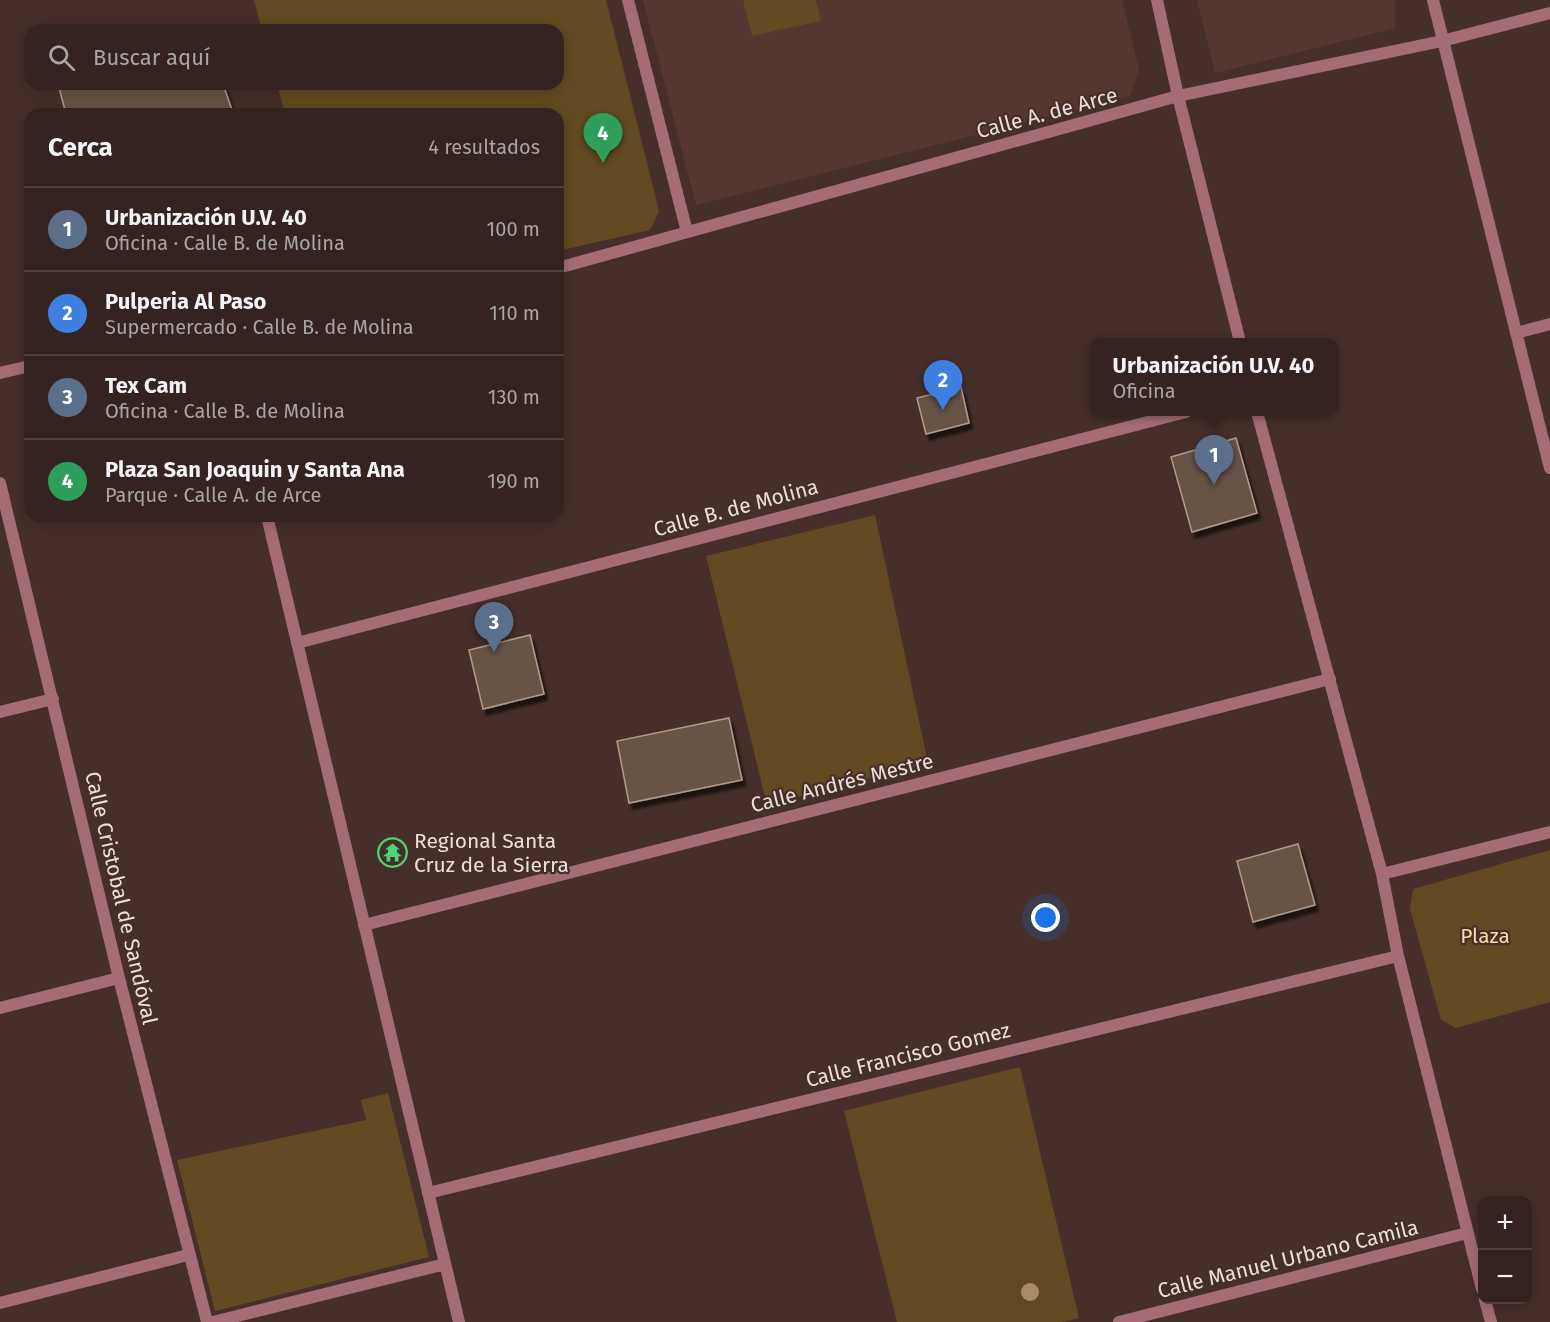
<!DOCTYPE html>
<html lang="es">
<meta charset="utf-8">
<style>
body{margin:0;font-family:"Fira Sans",sans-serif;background:#3f2f2d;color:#f1f3f6}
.controls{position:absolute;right:18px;bottom:18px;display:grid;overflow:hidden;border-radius:12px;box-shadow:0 3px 15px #0003}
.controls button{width:54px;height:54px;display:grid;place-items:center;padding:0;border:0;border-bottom:2px solid #4e403e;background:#342320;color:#f1f3f6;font:30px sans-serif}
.you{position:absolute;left:1046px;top:918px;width:21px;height:21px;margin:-15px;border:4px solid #fff;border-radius:50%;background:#1a73e8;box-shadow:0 0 0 9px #1a73e833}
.badge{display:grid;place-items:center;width:39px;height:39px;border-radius:50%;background:#d93025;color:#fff;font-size:20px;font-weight:700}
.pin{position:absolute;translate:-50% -50px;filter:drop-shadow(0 2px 3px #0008)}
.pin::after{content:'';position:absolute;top:32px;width:21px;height:18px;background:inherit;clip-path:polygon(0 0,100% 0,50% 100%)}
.popup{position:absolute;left:1089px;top:338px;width:249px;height:78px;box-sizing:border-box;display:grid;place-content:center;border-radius:12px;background:#342320;filter:drop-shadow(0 2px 4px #0005);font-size:20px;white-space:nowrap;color:#a9a4a5}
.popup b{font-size:22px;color:#f1f3f6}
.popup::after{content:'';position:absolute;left:50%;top:100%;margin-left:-12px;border:12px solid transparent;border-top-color:#342320}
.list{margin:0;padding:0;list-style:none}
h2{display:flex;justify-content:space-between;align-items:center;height:78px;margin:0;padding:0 24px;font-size:26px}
h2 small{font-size:20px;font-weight:400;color:#a9a4a5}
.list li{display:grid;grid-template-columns:39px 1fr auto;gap:18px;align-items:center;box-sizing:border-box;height:84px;padding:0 24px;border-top:2px solid #4e403e}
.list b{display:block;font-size:22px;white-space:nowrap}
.list p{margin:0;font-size:20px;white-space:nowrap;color:#a9a4a5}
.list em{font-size:20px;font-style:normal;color:#a9a4a5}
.icon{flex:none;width:33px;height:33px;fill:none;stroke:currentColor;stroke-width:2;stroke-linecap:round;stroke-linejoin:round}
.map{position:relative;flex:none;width:1550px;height:1322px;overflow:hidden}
.search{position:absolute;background:#342320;box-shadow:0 3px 15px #0003;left:24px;top:24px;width:540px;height:66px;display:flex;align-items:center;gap:15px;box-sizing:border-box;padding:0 21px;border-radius:18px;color:#a9a4a5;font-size:22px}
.panel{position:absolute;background:#342320;box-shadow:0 3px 15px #0003;left:24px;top:108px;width:540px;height:414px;border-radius:18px}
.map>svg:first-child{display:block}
.built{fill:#553731}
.green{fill:#614a21}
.building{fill:#685346;stroke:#b19a8b;stroke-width:1.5;filter:url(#shadow)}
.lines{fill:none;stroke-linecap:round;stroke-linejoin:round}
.street{stroke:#a66c76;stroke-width:12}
.tree{fill:#aa8c6b}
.labels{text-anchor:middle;stroke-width:4.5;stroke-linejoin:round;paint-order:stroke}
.street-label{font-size:21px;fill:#eddedb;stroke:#462f2a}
.poi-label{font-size:21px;fill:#eddedb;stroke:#462f2a;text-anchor:start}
.park-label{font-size:21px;fill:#fbd8a0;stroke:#462f2a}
</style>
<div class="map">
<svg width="1550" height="1322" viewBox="0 0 1550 1322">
<defs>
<filter id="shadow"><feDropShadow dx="3.5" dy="6" stdDeviation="1.5" flood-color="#0009"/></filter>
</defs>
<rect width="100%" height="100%" fill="#462f2a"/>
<path class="built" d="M643 0H1122L1139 70 1130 96 696 205Z
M1197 0H1395V28L1215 73Z"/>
<path class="green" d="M254 0H606L659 211 650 230 558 251V114H285L277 84H558V30H262Z
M743 0H816L821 21 752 36Z
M875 515 928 763 767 805 706 556Z
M1550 850V1002L1456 1028 1441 1020 1410 909 1413 889Z
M1020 1067 1079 1318 1062 1322H897L844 1111Z
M388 1093 429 1257 215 1311 177 1160 366 1120 361 1100Z"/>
<path class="building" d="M58 84H223L232 110 220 114H66Z
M961 387 969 423 926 434 917 398Z
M1236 438 1257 513 1192 532 1171 457Z
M530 635 544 694 483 709 469 650Z
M729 718 742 780 629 803 617 741Z
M1298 844 1315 905 1253 922 1237 861Z"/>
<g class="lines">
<path class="street" d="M628 0 687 232
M1157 0 1178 96 1240 342
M1433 0 1550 468
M558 268 1178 96 1442 41 1550 13
M1516 333 1550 324
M0 373 30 366
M1257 412 1382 874 1398 956 1482 1289
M0 483 119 978 207 1322
M267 516 459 1322
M297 643 1186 412
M0 712 53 699
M1382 874 1550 832
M364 925 1330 679
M0 1008 119 978
M428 1193 1398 956
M1485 1300 1491 1322
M0 1303 188 1255
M213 1322 445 1264
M1119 1322 1467 1233"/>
</g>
<circle class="tree" cx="1030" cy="1292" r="9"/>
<defs>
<symbol id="temple-ring" viewBox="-11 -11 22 22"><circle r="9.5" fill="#462f2a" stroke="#4cd676" stroke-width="1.5"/><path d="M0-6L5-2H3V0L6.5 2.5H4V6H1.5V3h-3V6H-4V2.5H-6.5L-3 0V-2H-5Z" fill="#4cd676"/></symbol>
</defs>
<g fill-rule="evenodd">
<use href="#temple-ring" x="376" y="836" width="33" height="33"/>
</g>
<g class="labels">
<g class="street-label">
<text transform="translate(1047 113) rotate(-15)" y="7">Calle A. de Arce</text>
<text transform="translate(736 508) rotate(-15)" y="7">Calle B. de Molina</text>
<text transform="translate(842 783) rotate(-14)" y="7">Calle Andrés Mestre</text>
<text transform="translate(121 898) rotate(77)" y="7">Calle Cristobal de Sandóval</text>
<text transform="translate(908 1055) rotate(-14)" y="7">Calle Francisco Gomez</text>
<text transform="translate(1288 1259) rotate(-14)" y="7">Calle Manuel Urbano Camila</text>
</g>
<g class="poi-label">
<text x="414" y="848">Regional Santa<tspan x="414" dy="24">Cruz de la Sierra</tspan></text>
</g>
<g class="park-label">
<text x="1485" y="943">Plaza</text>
</g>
</g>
</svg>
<div class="controls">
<button>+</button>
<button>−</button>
</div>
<div class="you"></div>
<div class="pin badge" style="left:1214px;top:485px;background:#5c6f8a">1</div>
<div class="popup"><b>Urbanización U.V. 40</b>Oficina</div>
<div class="pin badge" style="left:943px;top:410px;background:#3f7fe0">2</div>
<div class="pin badge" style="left:494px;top:652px;background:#5c6f8a">3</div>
<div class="pin badge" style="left:603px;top:163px;background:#2e9e5b">4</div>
<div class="search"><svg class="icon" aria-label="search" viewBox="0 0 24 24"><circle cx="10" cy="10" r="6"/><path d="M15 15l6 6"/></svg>Buscar aquí</div>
<section class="panel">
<h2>Cerca<small>4 resultados</small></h2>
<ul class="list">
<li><span class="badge" style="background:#5c6f8a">1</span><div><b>Urbanización U.V. 40</b><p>Oficina · Calle B. de Molina</p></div><em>100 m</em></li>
<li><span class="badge" style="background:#3f7fe0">2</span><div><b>Pulperia Al Paso</b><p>Supermercado · Calle B. de Molina</p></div><em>110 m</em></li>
<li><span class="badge" style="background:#5c6f8a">3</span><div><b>Tex Cam</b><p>Oficina · Calle B. de Molina</p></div><em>130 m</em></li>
<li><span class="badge" style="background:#2e9e5b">4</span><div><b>Plaza San Joaquin y Santa Ana</b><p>Parque · Calle A. de Arce</p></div><em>190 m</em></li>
</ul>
</section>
</div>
